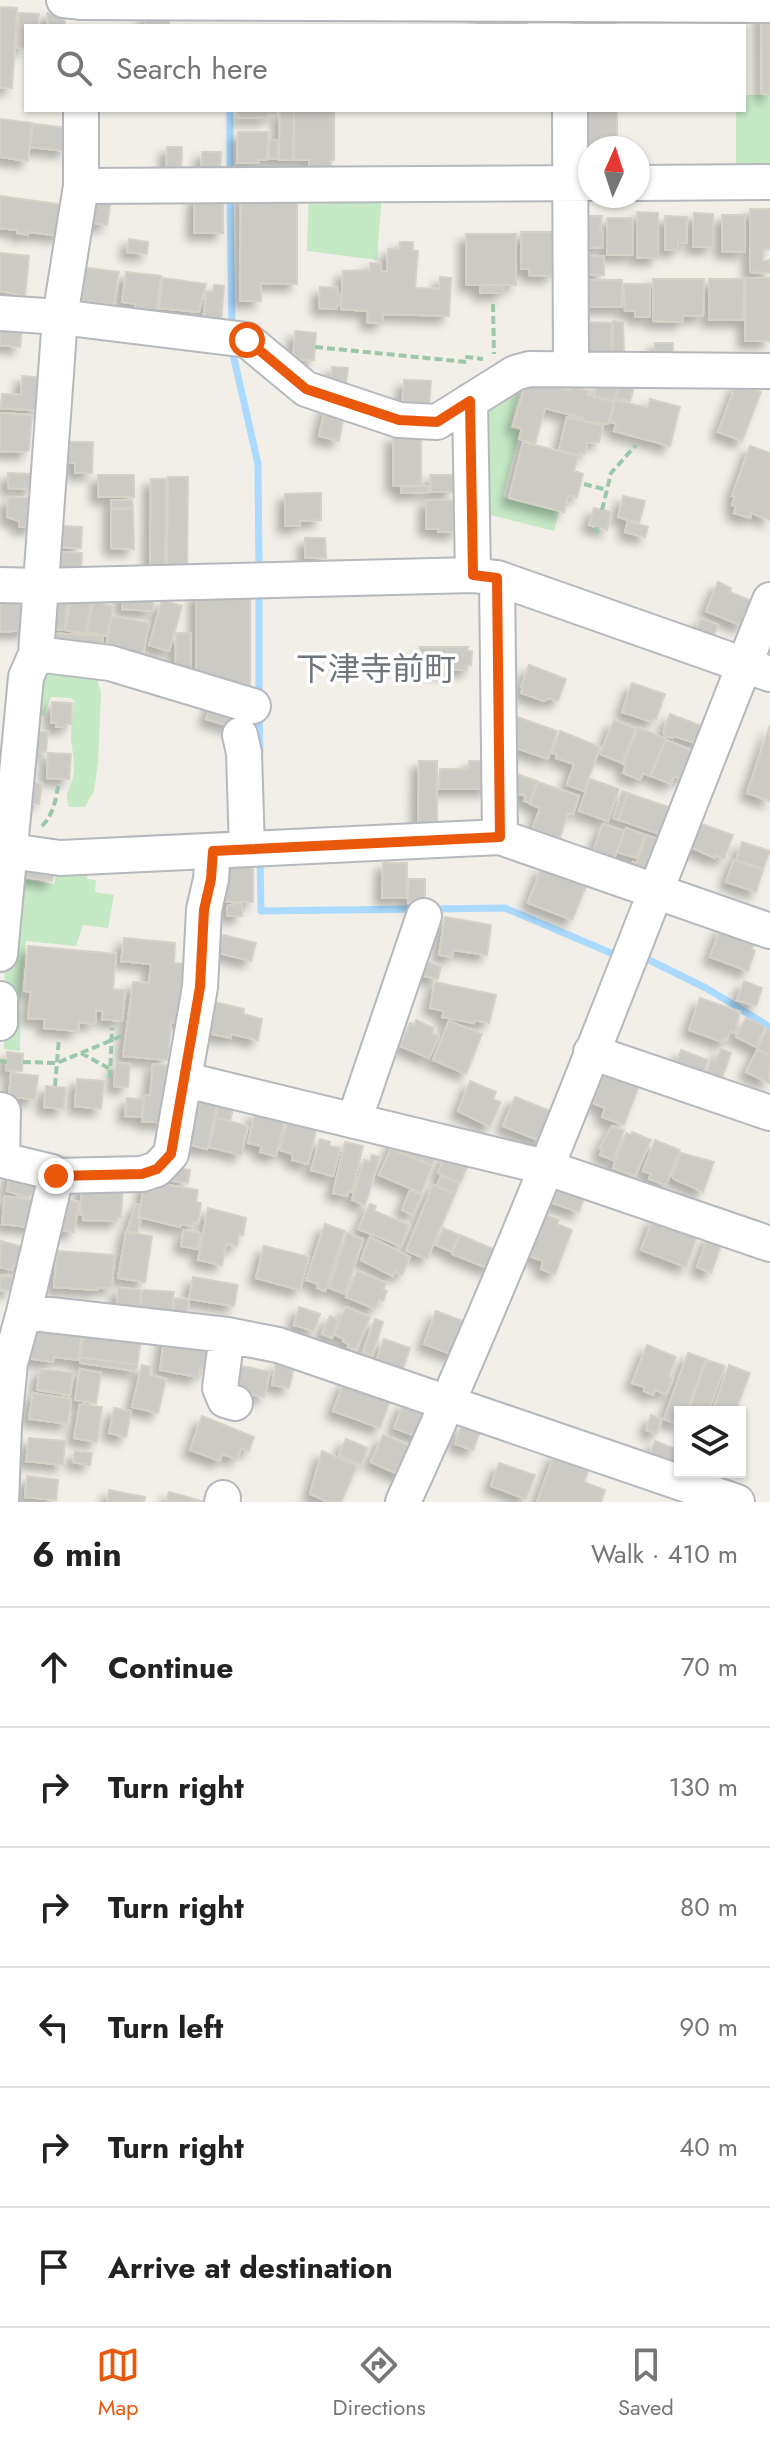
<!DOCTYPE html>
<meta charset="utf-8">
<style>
body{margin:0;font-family:Jost,"Noto Sans JP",sans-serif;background:#f6f6f6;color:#222}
.controls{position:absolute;right:24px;bottom:24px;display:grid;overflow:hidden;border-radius:0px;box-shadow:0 2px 6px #0004}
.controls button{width:72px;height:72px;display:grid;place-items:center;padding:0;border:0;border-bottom:2px solid #e0e0e0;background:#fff;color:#222;font:40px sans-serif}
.compass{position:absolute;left:578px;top:136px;width:72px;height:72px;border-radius:50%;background:#fff;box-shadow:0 2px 6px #0004;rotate:3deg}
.stop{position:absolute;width:24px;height:24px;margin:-18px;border:6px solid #ea580c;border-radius:50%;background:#fff}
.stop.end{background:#ea580c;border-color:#fff;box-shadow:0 2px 8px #0008}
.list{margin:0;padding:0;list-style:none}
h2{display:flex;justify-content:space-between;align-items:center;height:104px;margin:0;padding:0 32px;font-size:34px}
h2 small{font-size:26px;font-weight:400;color:#767676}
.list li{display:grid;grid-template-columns:52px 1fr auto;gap:24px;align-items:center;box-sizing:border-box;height:120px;padding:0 32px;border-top:2px solid #e0e0e0}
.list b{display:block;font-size:30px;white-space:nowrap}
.list em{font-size:26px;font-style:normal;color:#767676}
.icon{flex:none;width:44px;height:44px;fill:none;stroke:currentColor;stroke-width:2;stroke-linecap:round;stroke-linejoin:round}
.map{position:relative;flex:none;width:770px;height:1502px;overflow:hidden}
.search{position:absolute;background:#fff;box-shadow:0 2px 6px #0004;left:24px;right:24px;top:24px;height:88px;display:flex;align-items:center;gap:20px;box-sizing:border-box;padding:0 28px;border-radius:0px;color:#767676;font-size:30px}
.sheet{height:824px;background:#fff}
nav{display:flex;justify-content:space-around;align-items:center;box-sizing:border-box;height:112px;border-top:2px solid #e0e0e0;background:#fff;font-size:22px;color:#767676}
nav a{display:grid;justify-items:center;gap:4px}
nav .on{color:#ea580c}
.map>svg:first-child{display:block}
.green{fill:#c5e8c5}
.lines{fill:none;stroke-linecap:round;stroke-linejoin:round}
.stream{stroke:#aadaff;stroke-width:7}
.building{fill:#cccac5;stroke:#d6d1c6;stroke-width:2;filter:url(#shadow)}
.minor-casing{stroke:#b5b8bc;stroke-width:38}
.path{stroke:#9cc7a9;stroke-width:4;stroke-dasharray:8 4;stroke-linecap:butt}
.minor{stroke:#fff;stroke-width:34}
.route{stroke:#ea580c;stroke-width:10}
.labels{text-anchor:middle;stroke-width:7;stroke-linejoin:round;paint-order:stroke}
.quarter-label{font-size:32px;fill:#70757a;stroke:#fff}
</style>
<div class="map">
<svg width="770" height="1502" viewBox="0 0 770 1502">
<defs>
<filter id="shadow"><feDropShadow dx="-7" dy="7" stdDeviation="4" flood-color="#0004"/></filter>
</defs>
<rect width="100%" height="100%" fill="#f1efe8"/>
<path class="green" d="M744 95H770V175L736 176V110H744Z
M309 192H382L377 260 307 251Z
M523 377 510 428 520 431 503 497 559 511 554 531 478 512 480 402Z
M39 664 96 675 101 693 98 763 94 791 85 807H69C64 795 70 788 73 777 76 764 72 752 71 739 71 727 73 713 74 701L71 698 51 697 44 716 33 714Z
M89 864 87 879 96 880 95 892 114 895 108 928 83 925 76 946 26 941 21 991 20 1051 4 1049 5 939 14 878 54 884 58 865Z"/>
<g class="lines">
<path class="stream" d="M230 110V176
M230 196 232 328
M232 350 258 464 259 571
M259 590V700
M259 713 260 752
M260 858 261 911 417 909
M430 909 505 908 618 956
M641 956 706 988 770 1027"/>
</g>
<path class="building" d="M0 7 17 8 12 88 0 87Z
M57 12 64 14 65 26H48L47 13Z
M19 13 39 14 38 26H26V48L17 47Z
M616 13V26H577V18Z
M761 13H770V94H762Z
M145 15H169V26H128H145Z
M476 19H527V26H476Z
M238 110H276V114H268V118H238Z
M280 110H294L293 160H279Z
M294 110H334V160H331L330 178H309V160H294Z
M577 110H617V148H590V171H577Z
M0 119 32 123 28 161 0 157Z
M33 124 69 128 66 151 30 147Z
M238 132H268L267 160H259V163H237Z
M269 140H278V159H269Z
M167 147H182L181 176H166Z
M202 152H221L220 172H201Z
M241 194H297V284L261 283V301H240Z
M195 195 223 196V233H194Z
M0 196 65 205 61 236 28 232V235L17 233V230L0 228Z
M92 197 111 200 107 225 88 222Z
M750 209H770V249H763V261L770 260V273L750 272Z
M637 212 658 213V258H637Z
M694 213 713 214V247H693Z
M722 215H745V252L722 251Z
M578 216H602L600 231H603V247L578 248Z
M665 216 687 217V243H678V250H665Z
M607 218H633V255H607Z
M521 232H559V269H552V276L529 275V269H521Z
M466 234H516V285H466Z
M129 239 148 242 147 254 127 252Z
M400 242H413V250L418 251 415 288 439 289 440 277 451 278 449 316 383 314V323L367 322 368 311 341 309 343 271 370 270V263L381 264V271H387L388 249H400Z
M0 253 29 256 25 296 0 291Z
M586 256H604V275H586Z
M81 267 119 272 114 305 77 300Z
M126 272 161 276 156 317 135 314 136 304 122 302Z
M163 278 206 284 199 312 159 308Z
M745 278H770V341H745Z
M653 279H704L703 316H683V322L653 321Z
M709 279H744L743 320H709Z
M587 280H622V307H587Z
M624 284H650V317H635V311H625Z
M214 285 224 286 221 324 203 323 206 292H213Z
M480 285H504V293H480Z
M320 287 338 288V294H342L341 306 337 305V309L319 308Z
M613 321 623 322 624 355H612Z
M587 322 612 323 611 356H580Z
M0 325 22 327 20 347 0 345Z
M295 331 316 333 314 360 293 359Z
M655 343H673V360L655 359Z
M332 367 348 368 346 383 331 381Z
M22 376 44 378 41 411 1 408 2 394 21 395Z
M527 379 571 390 572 387 589 391 588 395 614 402 608 424 582 421 583 418 545 408 535 444 519 439 522 428 513 426Z
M621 379 635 383 630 401 616 397Z
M404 380 431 381 429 406 402 405Z
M737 383 761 392 742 441 718 432Z
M597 384 618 389 614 401 594 396Z
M650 399 680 407 670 446 614 431 616 423 610 422 615 400 648 408Z
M326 405 345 409 339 441 319 436Z
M0 413 32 415 29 450 25 452 0 451Z
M567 417 603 426 599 442 587 443 585 454 579 452 578 455 559 450Z
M421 435V485L393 486V436Z
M63 442H93L92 473H75V463H63Z
M523 442 578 456 574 471 583 474 577 497 568 495 564 512 509 498Z
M750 446 770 453V520L751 513 750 518 734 513 736 506 732 505 735 497 732 496Z
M8 473 33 474V489L8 488Z
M98 475H134V497H98Z
M430 475H453L454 492H431Z
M168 477H188L187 571 167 570Z
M151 479H166L165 572H150Z
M401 486H428L429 492 401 493Z
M321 493V520L300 521V526H285V494Z
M623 496 645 501 639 523 618 517Z
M8 497 35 498 34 527H19V521L7 517Z
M111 500H132L133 508H111Z
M426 500H463L457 532H438V529H426Z
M594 508 611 512 607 530 589 525Z
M111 509H133L134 549 111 548Z
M628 521 648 527 645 537 625 532Z
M59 526 82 527 81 548 58 547Z
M305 538H325L326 558H305Z
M60 552 82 553 81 572 59 571Z
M718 582 731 588 730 592 752 601 742 626 706 611Z
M0 592 30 594 28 630 0 632Z
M122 592H153V611L122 609Z
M196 593H250V684L196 683Z
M72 595 92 598 86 634 65 630Z
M44 600 67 602 65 630 42 628Z
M162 600 182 606 169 651 149 645Z
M93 602 113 606 107 636 87 632Z
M112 616 149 623 142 659 105 651Z
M701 618 718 625 711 643 694 636Z
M45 633 103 636 102 654 44 651Z
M176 633H191V678H175Z
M420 647H468L467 651H472L471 665H467V670H420Z
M529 665 566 679 558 701 549 698 544 701 521 693 523 688 521 687Z
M632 683 665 694 656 719 653 718 652 722 622 712Z
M213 698 240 707 233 727 206 719Z
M52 702 72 703 71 724H66V727H56V723H51Z
M670 714 707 728 701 745 674 736 673 738 665 736 663 732Z
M517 717 557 731 548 759 507 745Z
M614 720 636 729 622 763 600 754Z
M770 725V801L747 793Z
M638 727 666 739 650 776 643 773 640 780 623 773 626 765 623 764Z
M27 731 48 732 46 752 25 751Z
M560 731 600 747 584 791 567 785 574 764 556 758 557 754 552 753Z
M666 740 696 752 682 779 674 776 671 784 651 776Z
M48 753 71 754 69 779 47 778Z
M419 761H437V832H418Z
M469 761H489V789H439L440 769H469Z
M516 774 537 781 530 803 524 801 526 796 510 791Z
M590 779 619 789 608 821 579 811Z
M24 782 42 784 39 804 22 802Z
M538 782 579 796 573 814 568 813 556 849 530 836 540 808 530 804Z
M622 791 628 793 618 820 613 818Z
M628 793 677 810 668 837 619 820Z
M698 823 733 835 724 859 715 855V858L690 847Z
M603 824 624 831 611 867 590 860Z
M626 828 645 835 637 858 617 852Z
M646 835 664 841 651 877 630 870 633 862 637 863Z
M742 842 770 851 763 869 736 860Z
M734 860 763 870 756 892 726 882Z
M19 861 55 867 52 881 16 876Z
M221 863H253V902H221Z
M383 863H407V898H382Z
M542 866 587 884 572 920 528 903Z
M409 879H425V903H408Z
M242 902V916H227V906Z
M445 917 491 925 487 955 453 950 452 957 439 955Z
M721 927 755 939 752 949 755 951 748 971 710 957Z
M219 934 256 943 251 961 215 952Z
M124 938 175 943 174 963 192 965 186 1023 171 1022 168 1060 123 1056 133 982 149 983 151 964 121 961Z
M28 946 116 954 113 989 125 990 122 1021 102 1019 103 1011 96 1010 95 1024 79 1022 78 1031 44 1028 45 1019 28 1018 31 992 24 991Z
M419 960 441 966 438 979 415 974Z
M744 981 762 988 756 1006 737 1000Z
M435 982 496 995 489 1023 475 1020 474 1023 442 1017 444 1011 430 1008Z
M700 998 740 1012 735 1033 730 1031 727 1040 723 1038 722 1042 689 1030Z
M210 1001 244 1009 243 1014 262 1019 258 1040 231 1034V1038L202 1032Z
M746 1018 765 1027 756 1047 736 1037Z
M416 1020 434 1028 432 1033 439 1036 429 1058 400 1046 410 1023 414 1025Z
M449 1021 482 1034 466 1074 433 1060Z
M767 1029 770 1031V1055L757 1049Z
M721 1049 731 1053 719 1086 704 1080 711 1060 716 1061Z
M681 1050 708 1060 701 1080 674 1070Z
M757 1050 770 1056 769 1083 746 1072Z
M7 1052 23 1054 22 1071 6 1070Z
M116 1063 130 1064 128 1087 114 1086Z
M153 1064 170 1066 169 1123 142 1121 145 1095H150Z
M606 1067 641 1080 624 1125 602 1117 605 1108 593 1103Z
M11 1073 38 1076 35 1099 9 1097Z
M77 1079 104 1081 101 1109 75 1106Z
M470 1081 496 1092 493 1099 501 1102 490 1127 458 1111Z
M46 1086 65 1088 64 1109 44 1107Z
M191 1091 219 1097 207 1149 179 1142Z
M515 1097 555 1113 543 1142 503 1126Z
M127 1098 144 1100 142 1117 125 1116Z
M220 1100 233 1109 230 1121 216 1117Z
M255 1112 285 1119 276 1156 260 1152 262 1146 248 1143Z
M216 1118 248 1126 241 1155 209 1147Z
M288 1119 317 1126 308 1164 292 1160 293 1154 280 1150Z
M612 1126 624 1130 613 1160 600 1155 603 1149 600 1148Z
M632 1132 651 1140 635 1176 613 1168 626 1133 631 1135Z
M395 1138 439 1148 432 1165 391 1148Z
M320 1139 330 1142 329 1146 340 1148 333 1176 311 1170Z
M655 1140 680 1150 666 1185 649 1179 651 1174 643 1171Z
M345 1142 363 1146 352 1192 348 1191 347 1196 333 1193Z
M391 1149 432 1166 421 1193 379 1175Z
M447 1152 470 1161 460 1183 438 1173Z
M681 1153 714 1162 703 1192 674 1179 672 1175Z
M372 1155 380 1157 365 1205 352 1200 364 1160 370 1162Z
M168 1166 190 1170 188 1183 166 1180Z
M11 1169 39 1175 35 1196 29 1195 28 1198 7 1191Z
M441 1175 459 1183 455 1194 437 1186Z
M145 1181 198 1190 196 1202 201 1203 198 1223 193 1222 192 1226 181 1224 180 1227 139 1217Z
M561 1181 586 1191 579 1212 552 1203Z
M82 1184 123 1186 121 1217H117V1221L83 1220V1215H80Z
M433 1185 455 1194 427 1259 406 1251Z
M410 1190 422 1195 413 1215 402 1210Z
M5 1196 41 1201 37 1228 2 1224Z
M55 1198 79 1202 74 1232 50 1228Z
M136 1204 140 1205 138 1218 141 1219 137 1233 127 1231Z
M370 1204 376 1206 374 1211 409 1225 401 1246 358 1229Z
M208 1208 246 1218 243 1235 239 1234 237 1246 226 1244 222 1265 198 1260Z
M545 1215 559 1220 557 1224 572 1230 555 1274 541 1269 543 1261 529 1256Z
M654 1217 698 1234 686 1267 641 1250Z
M325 1224 345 1231 325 1291 317 1288 318 1284 306 1280Z
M443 1228 459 1235 452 1252 436 1245Z
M184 1230 200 1233 198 1249 181 1246Z
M126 1232 152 1236 145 1282 118 1278Z
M347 1233 363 1239 345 1294 329 1288Z
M460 1235 498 1251 490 1269 452 1254Z
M709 1235 723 1240 711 1273 697 1267Z
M370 1237 410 1257 402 1275 395 1271 393 1276 361 1260Z
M1 1241 30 1249 26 1268 14 1265 12 1270 0 1267Z
M264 1246 309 1257 300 1290 256 1278Z
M57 1251 114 1255 112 1288 98 1287V1290L54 1287Z
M357 1271 386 1283 383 1289 387 1291 383 1301 379 1299 375 1309 346 1297Z
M0 1275 12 1277 11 1291 0 1290Z
M193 1277 238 1285 234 1306 189 1299Z
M118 1288 141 1290 139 1314 116 1313Z
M142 1290 174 1292 171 1319 140 1317Z
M174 1298 189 1299 187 1316 173 1315Z
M299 1307 320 1314 314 1331 294 1325Z
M346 1307 370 1317 356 1350 348 1347 349 1344 343 1341 344 1339 334 1334Z
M436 1311 468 1323 456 1356 424 1344Z
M330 1316 339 1320 332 1338 322 1334Z
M375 1319 383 1322 372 1355 363 1352Z
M30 1322 82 1333 78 1360 54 1357 53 1362 25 1358Z
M85 1325 142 1333 137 1365 80 1357Z
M165 1333 209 1339 208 1370 199 1369 198 1377 160 1370Z
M384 1339 410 1348 400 1377 374 1368Z
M647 1345 676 1357 669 1376 673 1378 666 1394 655 1390 653 1395 644 1391 645 1387 632 1383Z
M688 1353 706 1359 686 1412H680V1425L664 1419Z
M80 1357 137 1365 136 1371 80 1363Z
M707 1360 725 1366 708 1412H688Z
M276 1363 294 1367 289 1388 272 1385Z
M142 1365 151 1367 149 1375 166 1379 158 1413 132 1407Z
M237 1365 270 1372 264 1397 231 1390Z
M729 1365 750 1373 735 1412H712Z
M40 1369 73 1373 70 1395 37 1390Z
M80 1369 101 1373 96 1403 75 1400Z
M345 1380 391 1397 380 1428 333 1411Z
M33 1393 71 1399 68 1424 29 1419Z
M404 1402 431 1411 421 1438 394 1428Z
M80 1404 102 1407 97 1442 74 1438Z
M114 1408 131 1411 126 1437 109 1433Z
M651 1415 662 1419 657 1433 646 1430Z
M202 1416 254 1437 249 1451 241 1448 237 1459 222 1454 220 1461 190 1450Z
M462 1425 480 1432 473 1450 455 1444Z
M383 1435 417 1448 404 1477 371 1462Z
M29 1438 65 1441 63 1465 26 1461Z
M346 1439 368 1448 361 1465 339 1455Z
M655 1441 680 1451 677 1470 650 1454Z
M75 1451 92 1453 90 1465 73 1462Z
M322 1451 357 1466 341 1502H328L310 1494Z
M555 1453 590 1465 584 1482 605 1490 601 1502H537Z
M499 1463 535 1475 526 1499 491 1486Z
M27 1476 58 1480 56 1500 25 1497Z
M109 1490 145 1497 144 1502H107Z
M169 1492 205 1502H166Z"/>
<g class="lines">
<defs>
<path id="minor" d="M64 0 82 2 770 5
M570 110 571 369
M638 183 770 182
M81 186 590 183
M0 313 60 317 247 340 306 389 399 420 437 422 515 373 529 369 770 371
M470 401 473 575
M497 578 500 837
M0 585 40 586 473 575 497 578 770 674
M36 654 110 663 253 706
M240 735 244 753 247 849
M10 851 60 858 500 837 770 931
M0 954 26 677 36 654 60 317 81 186V110
M0 999V1023
M591 1052 770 1113
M186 1080 545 1167 770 1244
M0 1110 3 1111 2 1160 52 1172 56 1176 142 1174 157 1169 171 1154 200 987 204 910 211 879 213 851
M354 1121 424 916
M24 1312 227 1335 278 1345 737 1502
M227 1335 220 1388 225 1400 235 1403
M0 1362 10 1363 4 1425 1 1502
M10 1363 24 1312 56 1176
M222 1502 223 1498
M403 1502C538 1207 650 901 770 600"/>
</defs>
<use href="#minor" class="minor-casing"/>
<path class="path" d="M493 304 494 354
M315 347 467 362V357L483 359
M584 484 607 490
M602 510 611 473 636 445
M596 533 597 527
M42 826C54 814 56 798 59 781
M81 1053 110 1069
M0 1061 7 1062
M23 1062 57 1063 124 1035
M110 1078 112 1028
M55 1086 59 1038"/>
<use href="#minor" class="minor"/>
</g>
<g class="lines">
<path class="route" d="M56 1176 142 1174 157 1169 171 1154 200 987 204 910 211 879 213 851 500 837 497 578 473 575 470 401 437 422 399 420 306 389 247 340"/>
</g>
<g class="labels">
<g class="quarter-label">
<text x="376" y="680">下津寺前町</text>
</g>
</g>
</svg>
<div class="controls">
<button><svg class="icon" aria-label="layers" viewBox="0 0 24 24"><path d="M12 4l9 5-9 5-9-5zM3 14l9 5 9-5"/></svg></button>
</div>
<svg class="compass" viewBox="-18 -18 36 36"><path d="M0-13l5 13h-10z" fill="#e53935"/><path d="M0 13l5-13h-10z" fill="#767676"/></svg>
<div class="stop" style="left:247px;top:340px"></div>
<div class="stop end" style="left:56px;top:1176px"></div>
<div class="search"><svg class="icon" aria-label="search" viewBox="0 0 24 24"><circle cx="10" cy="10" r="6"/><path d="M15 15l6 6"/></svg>Search here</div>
</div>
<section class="sheet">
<h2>6 min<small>Walk · 410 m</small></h2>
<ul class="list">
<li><svg class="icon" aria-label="ahead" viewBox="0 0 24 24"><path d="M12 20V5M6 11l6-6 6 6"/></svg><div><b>Continue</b></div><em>70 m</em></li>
<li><svg class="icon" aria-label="right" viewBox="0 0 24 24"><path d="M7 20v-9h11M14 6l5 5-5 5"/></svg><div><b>Turn right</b></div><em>130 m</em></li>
<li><svg class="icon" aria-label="right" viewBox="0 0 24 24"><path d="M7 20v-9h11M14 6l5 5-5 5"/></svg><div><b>Turn right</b></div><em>80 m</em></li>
<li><svg class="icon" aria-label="left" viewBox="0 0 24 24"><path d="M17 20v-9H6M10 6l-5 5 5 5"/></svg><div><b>Turn left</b></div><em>90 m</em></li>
<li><svg class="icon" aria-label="right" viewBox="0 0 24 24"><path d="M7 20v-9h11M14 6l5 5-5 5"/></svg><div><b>Turn right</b></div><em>40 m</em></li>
<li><svg class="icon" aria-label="arrive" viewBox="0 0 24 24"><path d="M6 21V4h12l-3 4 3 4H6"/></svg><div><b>Arrive at destination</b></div></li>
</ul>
</section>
<nav>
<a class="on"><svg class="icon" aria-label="map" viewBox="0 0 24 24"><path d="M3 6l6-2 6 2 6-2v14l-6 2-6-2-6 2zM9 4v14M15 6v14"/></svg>Map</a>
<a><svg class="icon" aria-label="directions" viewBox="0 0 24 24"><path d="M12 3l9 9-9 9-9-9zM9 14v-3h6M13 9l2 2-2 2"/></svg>Directions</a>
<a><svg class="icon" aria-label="saved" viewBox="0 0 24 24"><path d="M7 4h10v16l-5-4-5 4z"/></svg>Saved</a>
</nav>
